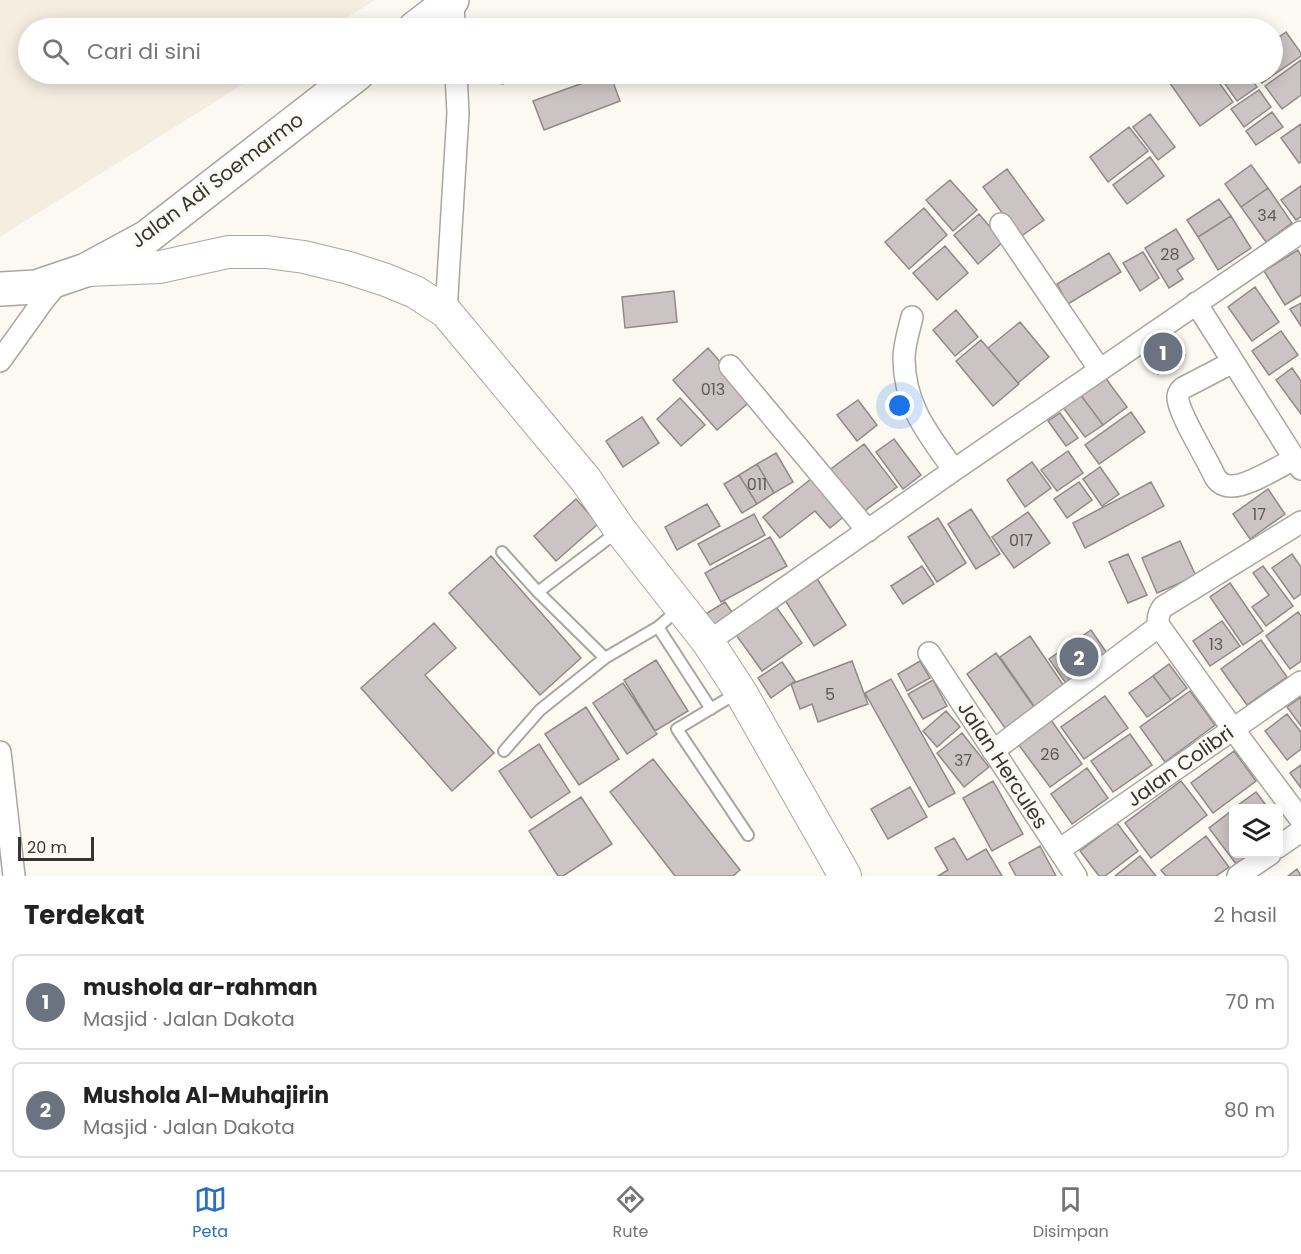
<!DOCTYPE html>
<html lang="id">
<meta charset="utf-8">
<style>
body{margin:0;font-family:Poppins,sans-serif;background:#f2f2f2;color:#222}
.controls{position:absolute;right:18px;bottom:18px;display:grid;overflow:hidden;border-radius:9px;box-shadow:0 3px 15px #0003}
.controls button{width:54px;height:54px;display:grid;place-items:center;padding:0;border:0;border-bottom:2px solid #e0e0e0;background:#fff;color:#222;font:30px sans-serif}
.scale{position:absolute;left:18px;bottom:15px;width:76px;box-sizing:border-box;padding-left:6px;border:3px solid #363533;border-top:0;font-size:16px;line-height:21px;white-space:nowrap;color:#363533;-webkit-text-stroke:4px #fcf9f2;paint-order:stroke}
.you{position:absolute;left:900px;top:406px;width:21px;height:21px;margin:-15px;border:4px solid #fff;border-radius:50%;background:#1a73e8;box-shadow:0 0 0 9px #1a73e833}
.badge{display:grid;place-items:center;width:39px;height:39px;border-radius:50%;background:#2970c0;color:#fff;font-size:20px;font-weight:700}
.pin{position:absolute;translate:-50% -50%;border:3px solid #fff;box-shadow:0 2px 6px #0006}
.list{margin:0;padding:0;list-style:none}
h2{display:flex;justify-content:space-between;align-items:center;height:78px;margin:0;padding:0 24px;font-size:26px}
h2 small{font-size:20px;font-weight:400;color:#767676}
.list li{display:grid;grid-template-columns:39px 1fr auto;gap:18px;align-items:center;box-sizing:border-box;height:96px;margin:0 12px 12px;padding:0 12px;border:2px solid #e0e0e0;border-radius:9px}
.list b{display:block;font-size:22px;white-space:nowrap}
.list p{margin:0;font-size:20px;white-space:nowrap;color:#767676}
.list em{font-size:20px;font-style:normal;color:#767676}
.icon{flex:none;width:33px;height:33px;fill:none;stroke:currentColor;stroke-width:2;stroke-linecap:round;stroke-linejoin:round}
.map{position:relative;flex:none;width:1301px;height:876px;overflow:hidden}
.search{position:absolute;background:#fff;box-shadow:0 3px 15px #0003;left:18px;right:18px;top:18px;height:66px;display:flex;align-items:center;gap:15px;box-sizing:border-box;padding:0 21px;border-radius:33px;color:#767676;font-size:22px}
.sheet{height:294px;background:#fff}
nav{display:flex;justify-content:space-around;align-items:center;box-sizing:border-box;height:84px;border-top:2px solid #e0e0e0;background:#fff;font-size:16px;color:#767676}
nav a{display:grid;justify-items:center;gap:3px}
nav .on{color:#2970c0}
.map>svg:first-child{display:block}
.built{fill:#f5ede0}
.building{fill:#ccc4c4;stroke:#908988;stroke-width:1.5}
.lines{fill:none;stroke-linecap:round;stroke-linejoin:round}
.lane-casing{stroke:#a9a6a0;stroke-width:14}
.street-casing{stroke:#a9a6a0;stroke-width:24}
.secondary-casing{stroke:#a9a6a0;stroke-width:34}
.highway-casing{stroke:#a9a6a0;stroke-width:36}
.lane{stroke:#fff;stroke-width:10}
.street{stroke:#fff;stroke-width:21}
.secondary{stroke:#fff;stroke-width:32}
.highway{stroke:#fff;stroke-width:33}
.labels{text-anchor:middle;stroke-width:6;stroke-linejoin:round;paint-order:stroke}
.number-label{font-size:16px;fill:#5c5957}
.street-label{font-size:20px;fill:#363533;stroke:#fcf9f2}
</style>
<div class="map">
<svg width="1301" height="876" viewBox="0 0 1301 876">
<rect width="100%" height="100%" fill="#fcf9f2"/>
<path class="built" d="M0 0H375L330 28H28V74H259L0 237Z"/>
<path class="building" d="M1286 32 1301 53V56L1262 83 1255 74H1272V42Z
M1301 60V95L1282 109 1265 86Z
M498 74H532L502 84Z
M608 74H610L620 101 544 130 533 101Z
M1181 74H1213L1233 102 1200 126 1169 82Z
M1224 74H1248L1257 87 1237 101 1220 77Z
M1259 90 1271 107 1244 127 1231 109Z
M1272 112 1283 127 1256 145 1246 131Z
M1150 114 1175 147 1158 160 1133 127Z
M1301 124V162L1299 163 1281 138Z
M1129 127 1148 151 1108 182 1090 157Z
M1150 157 1164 176 1127 204 1113 185Z
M1251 165 1268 188 1241 207 1225 184Z
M1007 169 1044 220 1020 237 983 187Z
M950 180 977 210 953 231 926 200Z
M1301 186V217L1296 220 1281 200Z
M1268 188 1292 223 1266 242 1241 207Z
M1219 199 1231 216 1198 237 1187 220Z
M924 208 947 235 909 269 885 242Z
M979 214 1003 242 978 264 954 235Z
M1231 216 1251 248 1218 270 1198 237Z
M1176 229 1194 259 1177 270 1183 279 1169 288 1145 248Z
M945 246 968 273 937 300 913 273Z
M1298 250 1301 256V295L1285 305 1264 271Z
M1143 252 1159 278 1140 291 1123 263Z
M1109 253 1121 272 1068 304 1057 284Z
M1255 287 1279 322 1252 341 1228 307Z
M674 291 677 322 625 328 622 297Z
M1301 303V326L1290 309Z
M956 310 978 337 955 356 933 330Z
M1020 322 1049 357 1018 383 988 348Z
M1168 331 1185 355 1158 374 1142 349Z
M1281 331 1298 355 1269 375 1252 351Z
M981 340 1019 384 993 406 956 361Z
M708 348 753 399 717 430 673 380Z
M1292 368 1301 381V414L1276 380Z
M1101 372 1127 407 1103 425 1077 390Z
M1077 390 1103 425 1085 437 1059 402Z
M680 398 705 425 681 446 657 419Z
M858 400 877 425 857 441 837 415Z
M1131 412 1145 432 1099 464 1085 445Z
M1060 413 1078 438 1066 446 1048 421Z
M642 417 659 443 623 467 606 441Z
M894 439 921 475 903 489 876 452Z
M864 444 897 487 859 515 827 472Z
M1068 451 1083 473 1057 491 1041 470Z
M776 453 793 482 774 493 757 464Z
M1032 462 1051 488 1025 507 1007 480Z
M757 464 774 493 757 504 739 475Z
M1100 467 1119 494 1102 506 1083 479Z
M739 475 757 504 742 513 724 484Z
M816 475 847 514 830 528 815 511 780 538 763 517Z
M1079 482 1092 500 1067 518 1054 499Z
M1151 482 1164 506 1085 548 1073 523Z
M1268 489 1285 514 1250 539 1233 514Z
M576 499 598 524 556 561 534 536Z
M707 504 720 526 677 550 665 527Z
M971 509 1000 554 976 569 948 524Z
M1028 512 1050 543 1014 568 992 537Z
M754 514 765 535 710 565 698 544Z
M938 518 966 563 937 582 908 537Z
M770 537 787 566 721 602 705 573Z
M1180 541 1196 576 1157 593 1142 558Z
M1128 554 1147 595 1128 603 1109 562Z
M1292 554 1301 567V594L1294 599 1272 568Z
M491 556 581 658 540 695 449 593Z
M922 566 934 584 903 604 891 586Z
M1263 566 1293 606 1266 626 1252 607 1269 595 1253 573Z
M816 577 846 625 814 646 783 597Z
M1230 583 1263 631 1243 645 1210 597Z
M725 602 736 618 715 632 704 615Z
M774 604 802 643 762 671 734 632Z
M1298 612 1301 616V661L1290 669 1266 636Z
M1222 621 1240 646 1210 666 1193 641Z
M434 623 456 648 425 675 494 753 452 791 361 688Z
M1091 630 1109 656 1067 685 1049 659Z
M1030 636 1064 686 1034 706 1000 657Z
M1261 640 1287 677 1247 705 1221 669Z
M996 653 1034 707 1005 728 967 674Z
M656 660 688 711 655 731 624 680Z
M852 661 868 704 818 722 812 704 800 709 791 684Z
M920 661 930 678 907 691 898 674Z
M782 662 795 681 771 698 758 678Z
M1169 664 1187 688 1171 700 1153 676Z
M1153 676 1171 700 1147 717 1129 693Z
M891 679 955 793 929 807 865 693Z
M933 680 947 706 923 719 908 694Z
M623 683 657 734 627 754 593 703Z
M1190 691 1215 725 1165 762 1140 727Z
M1105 696 1128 728 1084 759 1061 727Z
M1301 697V726L1287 707Z
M586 707 619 759 579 785 545 734Z
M946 711 960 727 937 747 923 731Z
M1287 714 1301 732V749L1287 760 1265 731Z
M1051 720 1082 764 1050 787 1018 744Z
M962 733 989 767 964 787 937 753Z
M1130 734 1152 765 1113 792 1091 761Z
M539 744 570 792 531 818 499 771Z
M1234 751 1256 781 1213 813 1191 783Z
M653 759 740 870 733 876H675L610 792Z
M1301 765V788L1290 773Z
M1087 768 1108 798 1072 824 1051 794Z
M993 781 1023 834 992 851 963 798Z
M1181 781 1207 815 1151 858 1125 823Z
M910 787 927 817 888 839 871 809Z
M1256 792 1268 808H1234Z
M581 797 612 844 563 876H558L529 831Z
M1234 809V854H1250L1236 864 1209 828Z
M1117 823 1138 851 1105 876H1099L1080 851Z
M1206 836 1229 867 1216 876H1166L1161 870Z
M954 838 967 860 986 849 1002 876H938L948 870 935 848Z
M1040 846 1056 876H1016L1009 863Z
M1140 856 1156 876H1115Z
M1297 869 1301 876H1288Z"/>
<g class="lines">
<defs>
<path id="lane" d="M502 552 538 592 605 658
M538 592 617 532
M658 627 711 709
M737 693 677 729 748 835
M504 751 540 710 605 658 658 627 679 609"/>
<path id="street" d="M453 0 454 28
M1001 224 1100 370
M1196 303 1301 469
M446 312 458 113 456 74
M912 317C909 330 904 345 904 358 904 405 928 434 954 470
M0 361 43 301 60 280
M1233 362 1183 388C1180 391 1179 391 1178 396 1176 410 1208 460 1215 477 1219 483 1224 486 1231 486 1247 487 1280 466 1294 459
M730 366 868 531
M1159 626 1233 729 1301 820
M708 642 954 470 1301 232
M929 653 1076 876
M993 751 1159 626C1157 619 1158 614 1163 607L1301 522
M0 752 14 876
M1278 847 1301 831
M1059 850 1301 682
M1238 876 1270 854"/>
<path id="secondary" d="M86 270 160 267 228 252H267L304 257 349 268 386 280 415 292 446 312 586 480 620 530 708 642 740 691 845 876"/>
<path id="highway" d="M415 28 452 0
M0 289 36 287 86 270 147 237 357 74"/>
</defs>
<use href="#lane" class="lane-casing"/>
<use href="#street" class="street-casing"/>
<use href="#secondary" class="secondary-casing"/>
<use href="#highway" class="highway-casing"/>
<use href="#lane" class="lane"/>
<use href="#street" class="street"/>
<use href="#secondary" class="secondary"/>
<use href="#highway" class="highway"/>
</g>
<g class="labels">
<g class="number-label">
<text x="1267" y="221">34</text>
<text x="1170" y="260">28</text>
<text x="713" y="395">013</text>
<text x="757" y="490">011</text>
<text x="1259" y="520">17</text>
<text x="1021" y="546">017</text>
<text x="1216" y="650">13</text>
<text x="830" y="700">5</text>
<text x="1050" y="760">26</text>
<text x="963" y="766">37</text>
</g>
<g class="street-label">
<text transform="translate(217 180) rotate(-37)" y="7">Jalan Adi Soemarmo</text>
<text transform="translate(1003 765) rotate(57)" y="7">Jalan Hercules</text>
<text transform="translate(1180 766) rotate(-35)" y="7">Jalan Colibri</text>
</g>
</g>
</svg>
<div class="controls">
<button><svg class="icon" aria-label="layers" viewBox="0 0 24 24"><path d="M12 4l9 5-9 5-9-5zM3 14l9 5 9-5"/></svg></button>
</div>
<div class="scale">20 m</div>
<div class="you"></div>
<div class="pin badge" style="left:1163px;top:352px;background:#6b7280">1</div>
<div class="pin badge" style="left:1079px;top:657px;background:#6b7280">2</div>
<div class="search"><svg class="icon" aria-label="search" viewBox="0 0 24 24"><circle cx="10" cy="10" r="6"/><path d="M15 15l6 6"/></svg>Cari di sini</div>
</div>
<section class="sheet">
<h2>Terdekat<small>2 hasil</small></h2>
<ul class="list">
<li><span class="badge" style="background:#6b7280">1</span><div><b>mushola ar-rahman</b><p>Masjid · Jalan Dakota</p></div><em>70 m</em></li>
<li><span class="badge" style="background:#6b7280">2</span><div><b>Mushola Al-Muhajirin</b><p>Masjid · Jalan Dakota</p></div><em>80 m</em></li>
</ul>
</section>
<nav>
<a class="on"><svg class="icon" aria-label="map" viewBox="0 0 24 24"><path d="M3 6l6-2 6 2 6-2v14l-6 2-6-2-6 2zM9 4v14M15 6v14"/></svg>Peta</a>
<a><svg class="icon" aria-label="directions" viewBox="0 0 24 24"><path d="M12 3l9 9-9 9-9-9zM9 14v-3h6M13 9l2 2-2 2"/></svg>Rute</a>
<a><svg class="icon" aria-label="saved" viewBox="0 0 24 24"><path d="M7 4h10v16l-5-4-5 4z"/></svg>Disimpan</a>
</nav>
